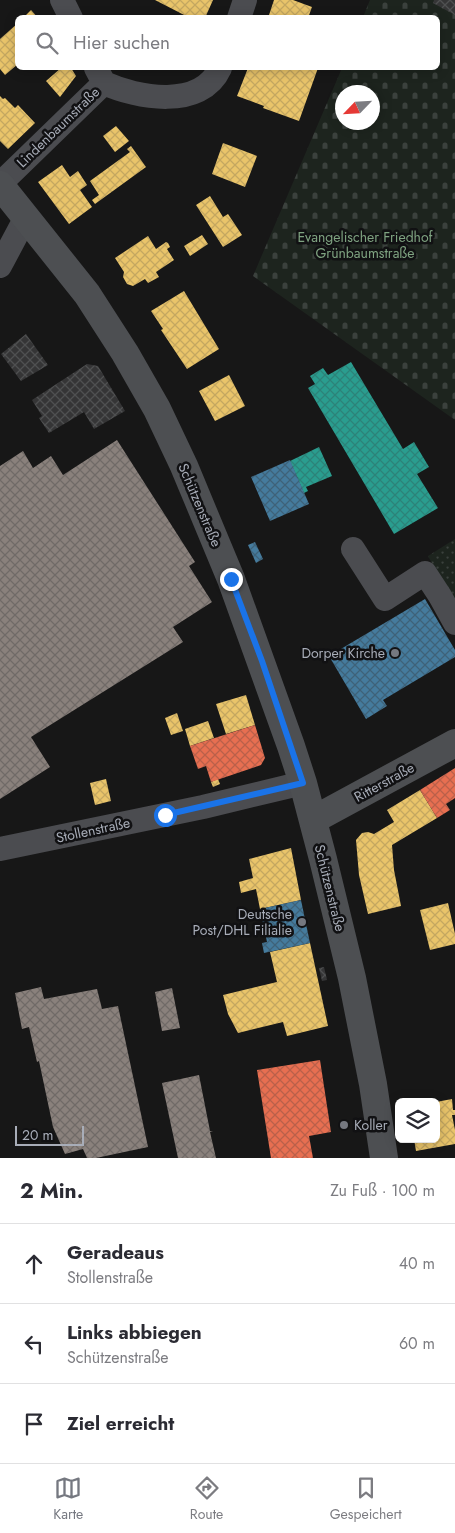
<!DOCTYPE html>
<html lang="de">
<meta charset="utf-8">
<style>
body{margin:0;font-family:Jost,sans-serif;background:#f7f7f7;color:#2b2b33}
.controls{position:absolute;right:15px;bottom:15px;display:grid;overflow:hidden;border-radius:8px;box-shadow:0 2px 12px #0003}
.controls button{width:45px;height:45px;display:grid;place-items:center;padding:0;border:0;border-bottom:1px solid #e1e1e2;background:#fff;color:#2b2b33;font:25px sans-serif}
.compass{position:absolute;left:335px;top:85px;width:45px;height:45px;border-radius:50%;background:#fff;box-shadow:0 2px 12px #0003;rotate:245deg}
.scale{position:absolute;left:15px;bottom:12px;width:69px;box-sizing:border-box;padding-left:5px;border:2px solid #a8adb8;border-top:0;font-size:14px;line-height:18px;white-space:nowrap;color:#a8adb8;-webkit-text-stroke:4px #111113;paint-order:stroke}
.stop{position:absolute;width:15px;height:15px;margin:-11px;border:4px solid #1a73e8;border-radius:50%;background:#fff}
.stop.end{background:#1a73e8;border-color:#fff;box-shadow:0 1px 5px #0008}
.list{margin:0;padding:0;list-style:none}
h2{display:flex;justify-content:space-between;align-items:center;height:65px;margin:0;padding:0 20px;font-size:21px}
h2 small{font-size:16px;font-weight:400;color:#7c7c81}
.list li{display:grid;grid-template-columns:32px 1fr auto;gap:15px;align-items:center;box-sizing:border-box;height:80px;padding:0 20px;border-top:1px solid #e1e1e2}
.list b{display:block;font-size:19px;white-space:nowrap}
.list p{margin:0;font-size:16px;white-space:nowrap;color:#7c7c81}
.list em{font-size:16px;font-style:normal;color:#7c7c81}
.icon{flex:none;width:28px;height:28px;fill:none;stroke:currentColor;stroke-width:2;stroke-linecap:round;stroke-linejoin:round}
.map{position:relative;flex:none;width:455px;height:1158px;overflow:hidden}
.search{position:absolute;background:#fff;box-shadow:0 2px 12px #0003;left:15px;right:15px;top:15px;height:55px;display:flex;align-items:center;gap:12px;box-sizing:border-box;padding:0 18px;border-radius:8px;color:#7c7c81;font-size:19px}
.sheet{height:305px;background:#fff}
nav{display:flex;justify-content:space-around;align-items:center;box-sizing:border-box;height:70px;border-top:1px solid #e1e1e2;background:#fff;font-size:14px;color:#7c7c81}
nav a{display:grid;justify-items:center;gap:2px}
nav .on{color:#757880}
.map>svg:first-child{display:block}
.green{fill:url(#green-dots)}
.cemetery{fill:url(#cemetery-stones);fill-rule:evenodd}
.homes{fill:url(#homes-cross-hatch)}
.shops{fill:url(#shops-cross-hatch)}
.schools{fill:url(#schools-cross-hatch)}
.public{fill:url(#public-cross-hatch)}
.industry{fill:url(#industry-cross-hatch)}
.building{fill:url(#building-cross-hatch)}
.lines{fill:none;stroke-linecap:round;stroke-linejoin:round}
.minor{stroke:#4b4c50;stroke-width:24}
.major{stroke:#4d4f52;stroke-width:28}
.route{stroke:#1a73e8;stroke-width:6}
.poi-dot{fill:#757880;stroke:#111113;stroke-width:2}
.labels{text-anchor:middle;stroke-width:5;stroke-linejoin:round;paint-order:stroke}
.street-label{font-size:14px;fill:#a8adb8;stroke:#111113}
.park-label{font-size:14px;fill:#7fa381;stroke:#111113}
.poi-label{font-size:14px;fill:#a8adb8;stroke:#111113;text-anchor:end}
</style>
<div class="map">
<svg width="455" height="1158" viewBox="0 0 455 1158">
<defs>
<pattern id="green-dots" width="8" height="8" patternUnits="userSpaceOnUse" patternTransform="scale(1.25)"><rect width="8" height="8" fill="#1d241e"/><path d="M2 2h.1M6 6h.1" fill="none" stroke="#3b413d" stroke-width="1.8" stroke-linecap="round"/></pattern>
<pattern id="cemetery-stones" width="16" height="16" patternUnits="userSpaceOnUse" patternTransform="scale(1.25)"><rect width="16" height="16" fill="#1d241e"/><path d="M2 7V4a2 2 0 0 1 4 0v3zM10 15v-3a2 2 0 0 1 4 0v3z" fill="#3b413d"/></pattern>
<pattern id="homes-cross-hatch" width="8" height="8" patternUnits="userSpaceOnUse" patternTransform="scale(1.25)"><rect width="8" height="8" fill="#e9c46a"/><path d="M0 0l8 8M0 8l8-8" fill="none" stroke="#c4a760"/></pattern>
<pattern id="shops-cross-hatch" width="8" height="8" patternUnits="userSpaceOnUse" patternTransform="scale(1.25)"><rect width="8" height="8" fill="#e76f51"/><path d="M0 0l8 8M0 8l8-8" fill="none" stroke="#ba604a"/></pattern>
<pattern id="schools-cross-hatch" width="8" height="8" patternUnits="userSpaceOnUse" patternTransform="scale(1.25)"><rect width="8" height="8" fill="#2a9d8f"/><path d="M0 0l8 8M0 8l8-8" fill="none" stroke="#2c8379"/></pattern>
<pattern id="public-cross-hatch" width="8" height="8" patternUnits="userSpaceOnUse" patternTransform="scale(1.25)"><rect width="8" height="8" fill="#457b9d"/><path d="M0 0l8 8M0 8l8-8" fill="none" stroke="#3e6279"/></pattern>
<pattern id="industry-cross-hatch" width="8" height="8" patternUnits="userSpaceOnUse" patternTransform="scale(1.25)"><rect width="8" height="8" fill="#8a817c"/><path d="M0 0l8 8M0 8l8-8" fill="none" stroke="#706a67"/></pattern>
<pattern id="building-cross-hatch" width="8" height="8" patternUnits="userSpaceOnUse" patternTransform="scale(1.25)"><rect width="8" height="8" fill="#353536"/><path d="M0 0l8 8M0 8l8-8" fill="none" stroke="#4f5051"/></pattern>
</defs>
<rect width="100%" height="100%" fill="#171717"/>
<path class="green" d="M455 539V605L428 556Z"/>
<path class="cemetery" d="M370 0H455V420L253 276 342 68H438V18L363 17ZM342 92H372V122H342Z"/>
<path class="homes" d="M155 0H213L205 18H190Z
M274 0H293L312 7 308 18H268Z
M31 10 38 18H23Z
M18 23V64L5 75 0 69V39Z
M61 68H71L76 76 60 97 46 81Z
M248 68H318L299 121 263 108 264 106 237 96Z
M0 96 3 99 5 98 15 108 18 105 35 123 8 149 0 141Z
M116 126 129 141 115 152 103 136Z
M223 143 257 156 245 187 212 174Z
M131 146 146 167 95 204 92 200 99 195 90 181 130 152 127 149Z
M62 165 70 177 78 171 87 185 80 190 92 207 69 224 38 182Z
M210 196 223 217 228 214 242 235 223 247 196 205Z
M202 235 208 244 190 256 184 246Z
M148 236 156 249 166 242 168 243 170 247 167 249 174 260 156 272 159 277 148 283 145 279 133 286 127 284 123 277 124 272 115 258Z
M184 291 219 349 187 369 161 330 163 329 151 311Z
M229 375 245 406 215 421 199 391Z
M246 695 255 725 226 734 216 704Z
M177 713 183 731 171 735 165 718Z
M208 721 214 738 190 746 185 729Z
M106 779 111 801 95 805 90 783Z
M218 779 220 784 213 787 211 782Z
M420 790 437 818 392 845 394 870 401 906 368 914 359 875 356 840 362 833 368 832 374 834 394 822 387 810Z
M291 848 301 900 260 909 256 889 241 893 239 882 253 878 249 859Z
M448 903 455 934V944L430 950 420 910Z
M310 943 328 1026 287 1036 283 1022 238 1033 228 1014 223 995 277 982 270 952Z
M452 1099 453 1110H455V1115H452L455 1130V1144L416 1151 414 1139H436V1102Z"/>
<path class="shops" d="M255 725 265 758 261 765 211 782 206 766 198 769 190 746Z
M455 768V798L446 804 450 810 437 818 420 790Z
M320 1060 331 1132 309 1136 313 1158H271L257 1070Z"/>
<path class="schools" d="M351 362 403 449 414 442 429 467 417 474 438 508 394 534 308 388 315 384 310 376 323 368 328 375Z
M319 447 332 476 306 487 308 491 304 493 290 461Z"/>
<path class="public" d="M290 460 309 504 270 521 251 477Z
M255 542 263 559 256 563 248 545Z
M425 599 455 650V657L383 700 387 706 366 719 329 656Z
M301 900 310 943 264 953 262 943 267 942 260 909Z"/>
<path class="industry" d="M117 440 195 562 189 566 212 602 173 627 183 642 31 737 50 767 0 799V466L23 451 33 468 51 456 63 475Z
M41 987 44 999 97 989 102 1009 118 1006 148 1147 96 1158H87L83 1149 65 1154 53 1127 39 1061 37 1062 29 1027 22 1029 15 993Z
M172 988 180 1028 162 1031 155 992Z
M199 1075 210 1131H213L210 1132 216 1158H178L162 1083Z"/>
<path class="building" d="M434 0H455V15L433 3Z
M26 334 48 365 21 381 1 354Z
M87 364 98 366 125 411 94 429 84 412 49 433 39 418 42 416 32 400Z
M324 967 327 980 322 981 319 968Z"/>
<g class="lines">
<path class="minor" d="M62 0 71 18
M239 18 245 0
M104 83C137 98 201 110 220 68
M0 184 104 83 96 68
M0 266 26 217
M353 549 385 599 425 573 440 596 455 623
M0 849 203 807 303 783"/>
<path class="major" d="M0 185 87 294 125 353 157 409 184 466 231 579 291 746 303 783 323 859 352 978 373 1084 384 1158
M313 820 455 743"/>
</g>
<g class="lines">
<path class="route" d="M165 815 303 783 262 661 231 579"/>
</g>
<g class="poi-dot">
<circle cx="395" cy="653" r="5"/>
<circle cx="302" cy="922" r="5"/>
<circle cx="344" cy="1125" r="5"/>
</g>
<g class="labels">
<g class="street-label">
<text transform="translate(58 127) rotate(-44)" y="5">Lindenbaumstraße</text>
<text transform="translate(200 505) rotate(67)" y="5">Schützenstraße</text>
<text transform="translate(384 782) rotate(-29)" y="5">Ritterstraße</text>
<text transform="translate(93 830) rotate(-12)" y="5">Stollenstraße</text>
<text transform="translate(330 888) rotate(76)" y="5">Schützenstraße</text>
</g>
<g class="park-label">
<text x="365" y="242">Evangelischer Friedhof<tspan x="365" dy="16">Grünbaumstraße</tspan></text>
</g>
<g class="poi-label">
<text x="385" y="658">Dorper Kirche</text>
<text x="292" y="919">Deutsche<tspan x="292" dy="16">Post/DHL Filialie</tspan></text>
<text x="354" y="1130" text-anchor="start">Koller</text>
</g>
</g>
</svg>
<div class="controls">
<button><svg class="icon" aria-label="layers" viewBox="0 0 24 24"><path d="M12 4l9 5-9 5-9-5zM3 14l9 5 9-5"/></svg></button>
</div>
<svg class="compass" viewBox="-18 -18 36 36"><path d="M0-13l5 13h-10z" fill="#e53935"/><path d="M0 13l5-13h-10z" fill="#7c7c81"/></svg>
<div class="scale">20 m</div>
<div class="stop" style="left:165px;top:815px"></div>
<div class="stop end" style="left:231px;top:579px"></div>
<div class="search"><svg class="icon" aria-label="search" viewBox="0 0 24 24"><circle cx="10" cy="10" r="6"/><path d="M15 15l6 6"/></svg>Hier suchen</div>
</div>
<section class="sheet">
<h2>2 Min.<small>Zu Fuß · 100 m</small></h2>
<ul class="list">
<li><svg class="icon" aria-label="ahead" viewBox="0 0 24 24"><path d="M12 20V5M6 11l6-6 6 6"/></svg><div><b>Geradeaus</b><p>Stollenstraße</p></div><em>40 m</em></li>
<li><svg class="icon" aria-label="left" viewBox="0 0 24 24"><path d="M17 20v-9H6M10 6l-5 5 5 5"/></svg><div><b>Links abbiegen</b><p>Schützenstraße</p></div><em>60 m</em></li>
<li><svg class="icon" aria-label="arrive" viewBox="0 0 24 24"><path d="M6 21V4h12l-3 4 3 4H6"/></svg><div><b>Ziel erreicht</b></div></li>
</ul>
</section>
<nav>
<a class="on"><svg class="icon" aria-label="map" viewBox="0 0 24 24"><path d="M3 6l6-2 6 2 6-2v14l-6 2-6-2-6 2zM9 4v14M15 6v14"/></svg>Karte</a>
<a><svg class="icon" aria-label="directions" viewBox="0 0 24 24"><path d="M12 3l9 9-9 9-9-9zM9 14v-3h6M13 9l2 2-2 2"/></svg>Route</a>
<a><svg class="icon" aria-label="saved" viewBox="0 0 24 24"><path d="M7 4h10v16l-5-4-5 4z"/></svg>Gespeichert</a>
</nav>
